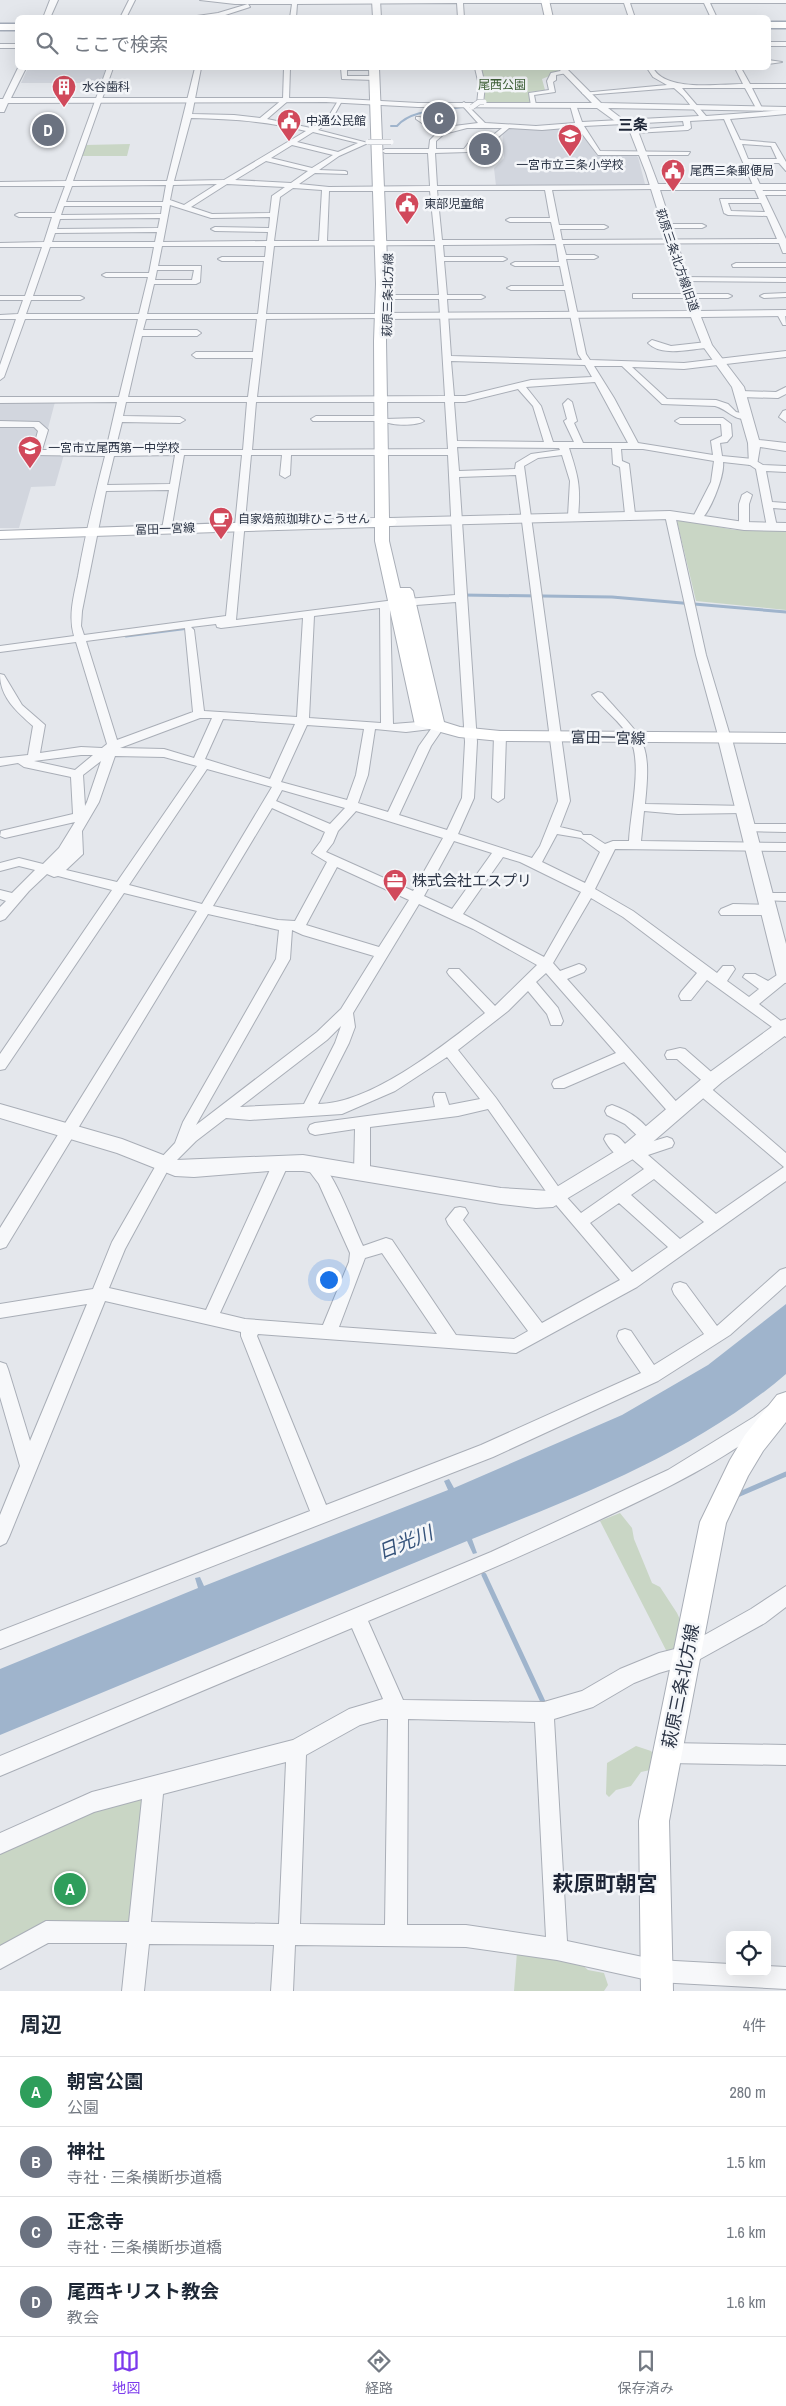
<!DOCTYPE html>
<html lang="ja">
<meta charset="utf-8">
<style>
body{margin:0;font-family:"Archivo Narrow","Noto Sans JP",sans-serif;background:#f2f2f3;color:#1f2937}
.controls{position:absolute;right:15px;bottom:15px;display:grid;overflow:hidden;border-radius:8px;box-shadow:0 5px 20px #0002}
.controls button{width:45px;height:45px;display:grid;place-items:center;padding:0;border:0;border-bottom:1px solid #e0e1e3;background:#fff;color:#1f2937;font:25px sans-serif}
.you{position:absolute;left:328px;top:1279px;width:18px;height:18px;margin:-12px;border:4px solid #fff;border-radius:50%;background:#1a73e8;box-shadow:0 0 0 8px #1a73e833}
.badge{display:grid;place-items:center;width:32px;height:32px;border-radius:50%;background:#7c3aed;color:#fff;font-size:16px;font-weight:700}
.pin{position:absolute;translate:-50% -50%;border:2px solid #fff;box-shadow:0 1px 5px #0006}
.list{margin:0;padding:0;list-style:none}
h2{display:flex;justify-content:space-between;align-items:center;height:65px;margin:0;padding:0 20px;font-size:21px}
h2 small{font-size:16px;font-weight:400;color:#747a83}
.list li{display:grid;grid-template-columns:32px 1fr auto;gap:15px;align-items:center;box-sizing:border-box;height:70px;padding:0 20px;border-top:1px solid #e0e1e3}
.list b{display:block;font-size:19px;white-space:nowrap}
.list p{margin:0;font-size:16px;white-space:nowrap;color:#747a83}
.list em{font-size:16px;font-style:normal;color:#747a83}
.icon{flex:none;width:28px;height:28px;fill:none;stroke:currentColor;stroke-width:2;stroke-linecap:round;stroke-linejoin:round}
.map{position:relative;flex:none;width:786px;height:1991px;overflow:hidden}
.search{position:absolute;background:#fff;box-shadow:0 5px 20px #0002;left:15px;right:15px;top:15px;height:55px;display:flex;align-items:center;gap:12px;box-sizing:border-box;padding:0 18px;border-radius:8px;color:#747a83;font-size:19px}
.sheet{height:345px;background:#fff}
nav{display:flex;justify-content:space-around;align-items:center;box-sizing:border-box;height:70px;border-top:1px solid #e0e1e3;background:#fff;font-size:14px;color:#747a83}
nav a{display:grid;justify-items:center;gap:2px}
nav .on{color:#7c3aed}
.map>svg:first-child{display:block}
.built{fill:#d2d6de}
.green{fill:#c9d6c5}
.water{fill:#9fb4cc}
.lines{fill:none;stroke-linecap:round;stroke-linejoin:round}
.stream-far2{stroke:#9fb4cc;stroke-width:2}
.stream-far1{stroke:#9fb4cc;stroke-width:3}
.stream{stroke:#9fb4cc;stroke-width:5}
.minor-casing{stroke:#a9aeb7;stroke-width:2}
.tertiary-casing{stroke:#a9aeb7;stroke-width:2}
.secondary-casing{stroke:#a9aeb7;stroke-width:2}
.primary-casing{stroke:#a3abb8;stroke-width:3}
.minor{fill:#f7f8fa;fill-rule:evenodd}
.tertiary{fill:#f7f8fa;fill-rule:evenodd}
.secondary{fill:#fff;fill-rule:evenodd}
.primary{fill:#fff;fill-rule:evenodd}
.pedestrian-bridge-casing{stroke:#a9aeb7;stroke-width:6;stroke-linecap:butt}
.pedestrian-bridge{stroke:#f7f8fa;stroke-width:5}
.labels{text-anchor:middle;stroke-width:5;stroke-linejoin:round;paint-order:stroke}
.far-park-label{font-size:12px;fill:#3f6138;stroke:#f4f6f9}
.far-poi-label{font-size:12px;fill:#2b3445;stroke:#f4f6f9;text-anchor:start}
.far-street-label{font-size:12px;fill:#2b3445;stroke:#f4f6f9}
.far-quarter-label{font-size:15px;font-weight:bold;fill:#1d2536;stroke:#f4f6f9}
.street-label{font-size:15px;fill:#2b3445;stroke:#f4f6f9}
.poi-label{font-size:15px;fill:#2b3445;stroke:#f4f6f9;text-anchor:start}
.near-street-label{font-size:18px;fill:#2b3445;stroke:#f4f6f9}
.near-water-label{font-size:19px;font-style:italic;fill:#34527a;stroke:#f4f6f9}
.near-quarter-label{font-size:21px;font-weight:bold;fill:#1d2536;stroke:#f4f6f9}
</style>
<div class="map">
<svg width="786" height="1991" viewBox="0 0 786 1991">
<rect width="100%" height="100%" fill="#e4e7ec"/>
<path class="built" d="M28 68H106L101 83H21Z
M578 127 597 156 635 155 638 157 645 184 496 186 494 168 504 158 502 129H561Z
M55 402 42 451H65L55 486 31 487 19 528H0V403Z"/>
<path class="green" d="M479 68H557L559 72 542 79 545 90 529 92 530 103 484 102 485 88Z
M130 144 127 156H81L85 145Z
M680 520 735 530 786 531V610L696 601 677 521Z
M620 1513 632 1528 634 1539 652 1583 660 1587 677 1613 683 1626 680 1647 668 1654 600 1521Z
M636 1746 651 1751 655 1756V1769L641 1772 631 1786 616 1790 609 1797 606 1794 607 1763Z
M142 1797 137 1931 44 1929 0 1954V1849L93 1805Z
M517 1952 578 1961 588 1970 604 1973 608 1985 604 1991H514Z"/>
<path class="water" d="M786 1304V1374C695 1452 582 1495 472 1539L477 1553 473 1554 467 1541 0 1735V1669L198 1588 195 1578 200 1577 204 1586 448 1490 444 1481 449 1479 454 1488 622 1415 708 1365Z"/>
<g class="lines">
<path class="stream-far2" d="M391 126H397C412 109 441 111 462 107"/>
<path class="stream-far1" d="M462 595 612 597 786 612
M126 636 189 628"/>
<path class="stream" d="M735 1496 786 1474
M484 1575 544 1704 547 1703"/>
<defs>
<path id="minor" d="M129 0H135L126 18H120Z
M200 0H786V3H710L717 18H711L704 3H630L635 18H629L624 3H463L464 18H458L457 3 297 4 296 18H290L292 4H235Z
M248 4 250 7 219 17 183 18 218 13Z
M768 42H786V46H768Z
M0 44H18V48H0Z
M768 60 782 62 768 64Z
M107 68H113L73 181H167L195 68H201L192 114 234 115 260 118 283 99 284 68H290L289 100 267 119 311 128 327 119 339 99H343L331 121 318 130 368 143 339 156 319 170 345 171 347 172V174L315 173 299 184 329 187 430 186 428 153H385L382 151 385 149H429L430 140 437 133 416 119V117H420L442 130 454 126 478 123 461 104 464 102 485 123 536 126 575 123 570 105 573 103 576 105 582 122 699 116 683 96 674 88 585 95 582 93 667 85 653 77 647 68H653C666 92 719 84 743 84L735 68H741L750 84H786V88H752L762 108 759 110 756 108 745 88H682L706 116 786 110V114L730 119 740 140 775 143 786 162V171L779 163H750L763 191H786V195H765L786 239V253H783L779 243 563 244 566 255H594L598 257 594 259H566L586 354 590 360 684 363 786 351V357L684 369 632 367 667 399 716 400 728 404 736 412 750 415V419C733 421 729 410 715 406L662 404 622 366H594L614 398 638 443 713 455 711 441 722 436 721 424H680L675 421 680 418H723L731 424 732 436 727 442 720 443 722 456 753 459 763 465 786 466V472L766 471 772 502 786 503V509L773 508 777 527 772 530 767 527 756 469 750 465 723 462C725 475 709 518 697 522L692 519 711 482 714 461 643 449H621L622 461 629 464 635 514 630 517 625 514 620 467 613 464 612 448H569C578 476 581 486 578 516L573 519 568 516 570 481 562 455 538 458 524 466 570 801 560 827 581 832 583 835H591L605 844 613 841H629C630 814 643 763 630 739 622 722 603 710 592 695L598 692 602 693C643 740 652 737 645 804L747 806 749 809 747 812 743 813 678 814 644 811 641 841 786 843V851L615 849 595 889 633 911 717 973 723 966H733L735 969 727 981 749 997 759 989 743 977 745 974H755L768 981 786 969V982L759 1004 786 1025V1037L707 980 691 1000H681L679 996 681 992 697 973 623 917 591 898 553 963 560 971 579 964 584 966 586 969 584 972 567 979 681 1107 683 1111 681 1115H671L624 1062 564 1088H554L552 1084 554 1080 616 1053 546 973 536 982 558 1008 563 1021 561 1025H551L547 1014 528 991 508 1011 458 1050 496 1098 562 1192 581 1213 644 1169 631 1158C620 1162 609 1149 604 1139L606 1135C615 1132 620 1138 626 1145L634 1141 644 1142 625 1124 607 1115 605 1111 607 1107 612 1105C629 1111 645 1121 653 1137L651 1141 647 1143 667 1137 672 1139 674 1143 672 1147 648 1155 716 1214 784 1167 697 1093 695 1089 697 1085H707L786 1153V1181L637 1287 516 1353 258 1334 257 1336 326 1505 481 1445 641 1373 619 1341 617 1336 619 1331 625 1329 631 1331 654 1365 704 1334 674 1294 672 1289 674 1284 680 1282 686 1284 717 1326 780 1270 786 1268V1285L730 1335 658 1381 493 1457 0 1649V1631L310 1511 241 1336V1332L105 1301 9 1537 6 1543 0 1546V1515L20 1466 0 1397V1362L6 1364 8 1369 30 1441 87 1304 0 1318V1304L93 1289 112 1242 159 1160 175 1143 183 1122 276 959 279 930 208 914 6 1247 0 1249V1228L197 911 124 893 5 1069 0 1070V1054L112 890 58 876 54 877 47 874 29 891 5 919 0 921V907L6 901 0 899V890L12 893 35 870 19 866 0 871V863L19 858 43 864 59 848 75 822 5 838 0 836 1 831 73 814 71 777 24 767 18 763 0 766V758L28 755 33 726C16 711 0 697 0 674L4 675 22 705 45 725 40 753 81 747 102 748 107 744 76 642 0 652V646L74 636C68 616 74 595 78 576 85 535 95 495 105 456L34 455 32 453 38 431 34 427H0V421L39 422 48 430 42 450H106L117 402 0 403V397H119L138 319H25L4 377 0 380V365L16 319H0V315L18 314 23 300H0V296H25L42 247H0V243L44 242 52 217H19L15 215 19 213H55L65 186H0V182L66 181ZM191 118C231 119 267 121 306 131L224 180 174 181ZM724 119 759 199H720L724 213 728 215 767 216 777 239 562 240 560 229H604L608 227 604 225H559L552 190 657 189V185H654L437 186 435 153 468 152 478 139H496L509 128 542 130 577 127 598 155H688L690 152 600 151 584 126 683 121 684 126 632 130 634 133 688 130 691 128 690 121ZM467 128H502L492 136H474L464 149H436V141L444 134ZM313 132 358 143 338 152 297 142ZM742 144 771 146 777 159H748ZM292 145 333 155 312 168 271 158ZM266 161 308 171 291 183 235 180ZM217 184 184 205 170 200 173 185ZM227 184 285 187 272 196 270 213 212 214 191 207ZM166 185 163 202H66L72 186ZM293 188 322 190 319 241H274L280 197ZM437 190H545L550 218H510L506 220 510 222H551L555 240H442ZM329 191H430L435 241H327ZM728 203H761L765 212 731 211ZM170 205 211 218 270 217 269 228 215 227 211 229 215 231 268 232 267 241 163 242ZM64 206H162L161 214 61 215ZM160 218 158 228 57 229 60 219ZM157 232 155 242H52L55 233ZM556 244 559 262H515L511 264 515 266H560L564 286H511L507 288 511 290H565L578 354 582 360 451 356 447 299H481L485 297 481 295H447L444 261H503L507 259 503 257H444L443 245ZM435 245 439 295H389L385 297 389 299H439L445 396 257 397 266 319 381 318 385 316 381 314H266L274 246ZM162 246H266L265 257H222L218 259 222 261H264L258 314H147L154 284H196L200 282 201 266H158ZM50 247H154L149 273H106L102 275 106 277H148L139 314H26L31 300H80L84 298 80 296H33ZM157 270H194L192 280H155ZM146 319H257L253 352H196L192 355 196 358H253L248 397H128L142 336H197L201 333 197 330H143ZM451 361 585 365 592 377 531 380 465 396H454ZM595 382 628 443H583L574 423 577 421 572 402 568 399 563 404 567 419 564 421 574 442H553L541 406 526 387ZM518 389 533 406 544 442 457 441 454 402H465ZM126 402H247L243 450H115L122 422 180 423 185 420 180 417 123 416ZM256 402H445L448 449 252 450ZM457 447 559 448 560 450 531 454 516 463 515 469 459 471ZM175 455 170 484 107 485 114 456ZM184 455H242L226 616 84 635 81 626 82 611 106 491 169 490 162 529 163 531H171ZM251 455H282L280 475 285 478 290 475 291 455H448L455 595 395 600 236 620ZM516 475 558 801 540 846 532 858 458 834 474 798 477 742 459 477ZM456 602 465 742 462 798 447 830 399 815 431 746 444 727 431 721 393 724 390 607ZM380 608 381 723 309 718 314 616ZM303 618 297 717 204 711 194 630 191 627 216 624 217 627 221 628ZM185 628 193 712 117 740 86 641ZM200 718H212L194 758 164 749 120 748ZM223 719 295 724 270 779 205 759ZM307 725 364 729 356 775 347 800 281 782ZM375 729 406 732 431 729 419 746 388 812 358 803 368 775ZM81 755H93L75 770 34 761ZM115 756 164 757 197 766 117 882 66 870 83 854 82 831 99 802ZM101 761 87 802 85 806 83 775ZM207 769 272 787 202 904 129 885ZM282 790 345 808 330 824 276 801ZM272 808 325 832 321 841 312 853 327 862 295 921 278 920 213 906ZM356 811 443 838 413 891 326 852 333 843 338 831ZM557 834 581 838 600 852 585 883 542 862ZM454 841 492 853 452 909 424 896ZM503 857 520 862 581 892 544 957 463 914ZM337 867 409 900 379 947 306 925ZM419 904 473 929 537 965 495 1006 459 969H449L447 972 449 975 485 1013C444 1045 371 1104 318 1104L349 1043 355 1027 353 1013ZM292 930 303 935 374 956 341 1009 317 1032 196 1125 290 959ZM341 1026 335 1043 304 1104 240 1107 327 1040ZM447 1057 480 1099 449 1105 445 1093H435L433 1097 435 1107 315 1123 310 1125 308 1129 310 1133 315 1135 355 1129 354 1172 357 1176 362 1178 367 1176 370 1172V1127L458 1116 488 1109 552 1200 620 1280 542 1323 463 1220 468 1213 465 1208 460 1207 455 1208 446 1219 448 1224 528 1331 514 1339 456 1335 392 1240 386 1238 363 1246C353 1225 335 1173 318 1160 314 1157 310 1158 307 1160L304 1164 319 1184 350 1253 349 1262 323 1325 245 1319 220 1313 289 1163 286 1159 281 1157 276 1159 273 1163 206 1310 109 1288 125 1249 169 1168 196 1141 226 1118 250 1120 342 1114 395 1091ZM654 1179 704 1222 680 1239 631 1195ZM619 1203 668 1247 632 1272 590 1223ZM382 1253 437 1334 339 1327 365 1258Z
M341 68H377L374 70H347V76H375L378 78 375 80 342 79Z
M475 68H481L485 85 483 104 480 106 477 104 479 85Z
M565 70 567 73 556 75V80L553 82 555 92 534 95 536 105 531 106 529 93 549 90 547 81 551 73Z
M665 224H702L706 226 702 228H662L661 226Z
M736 263H786V267H733L732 265Z
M679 277 786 278V282L682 281 678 279Z
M786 293V297L764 298 760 296 764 294Z
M633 294H728L732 296 728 298H633Z
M778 312 785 314 786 325H783L777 314Z
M652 340 671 346 707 342 711 345 707 348C689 349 662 357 648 343Z
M786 387V394L778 398 740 397 736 394 740 391 776 392Z
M786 410V422L779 417 783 411Z
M316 416H381L385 419 419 418 424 421C417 426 391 426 384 421H313L311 419Z
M747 492 752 495 749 504V526L744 529 739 526V504L742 495Z
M670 512 675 515 706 655 731 739 725 743 719 739 696 655 665 515Z
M500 732 506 736 504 798 498 802 492 798 494 736Z
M748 824H786V832L744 831 742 828 744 825Z
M767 893H786V901L762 900 761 897 762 894Z
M733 904 770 905 777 910 770 915H721L719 912 721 909Z
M680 1048 685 1049 717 1077 719 1081 717 1085H707L677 1059H667L665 1055 667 1051Z
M786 1394V1412C729 1459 662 1491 595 1522 520 1557 445 1589 368 1621L403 1700 544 1702 582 1691 620 1669 659 1653 683 1647 751 1609 786 1586V1607L765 1623 693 1663 659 1673 634 1683 593 1707 554 1719 567 1941 657 1960 730 1964V1972H767V1966L786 1967V1989L657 1982 557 1960 466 1947 295 1945 293 1991H271L274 1945 149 1944 144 1991H122L127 1943H48L0 1969V1946L46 1921 129 1922 142 1799 94 1812 0 1854V1833L92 1792 293 1740 349 1709 383 1699 352 1628 0 1776V1756L491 1552 668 1470 754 1417 780 1397ZM381 1719H388L385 1925 300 1924 306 1755 360 1725ZM408 1719 535 1722 546 1937 466 1925H407ZM286 1762 279 1924 151 1922 163 1794Z
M668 1743 786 1745V1765L668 1763 661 1760 658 1753 661 1746Z"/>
<path id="tertiary" d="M50 0H58L50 18H43Z
M372 0H380L381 18H373Z
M18 68H26L11 98H326L418 103H592L558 68H566L601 103 786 107V111L608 108 638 131 658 184H786V190H660L699 311 786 310V316L701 317 712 345 744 387 759 440 786 443V451L760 447 757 465H749L748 443 732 387 702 345 691 317 381 319 376 316 381 313 689 311 646 173 630 132 597 108 418 107 326 102 8 103 4 112H0V99H3Z
M670 511 744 522 786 523V531L744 530 670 519 390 526 384 522 390 518Z
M725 734 732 739 786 944V983L780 981 777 977 718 739Z
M786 1019V1035L722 1082 633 1159 553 1207 536 1208 501 1204 303 1171H269L194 1177 175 1176 117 1153 0 1118V1104L122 1139 176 1160 303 1155 501 1188 550 1191 619 1149 710 1072 780 1021Z"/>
<path id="secondary" d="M541 0H549L553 18H545Z
M369 68H379L388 284 386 341 389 518 395 519 397 522 395 525 389 526V541L400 588H410L413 591 444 722 460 727 500 731 786 733V743L500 741 459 737 415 725 375 541V527L0 539V531L375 518 374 341 376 284Z
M786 1392V1422L763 1451 748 1476 726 1523 669 1821 673 1991H641L639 1821 700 1522 730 1460 745 1435 777 1395Z"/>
<path id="primary" d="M768 22H786V28H768Z
M0 24H18V30H0Z"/>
</defs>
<use href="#minor" class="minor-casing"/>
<use href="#tertiary" class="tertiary-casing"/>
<use href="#secondary" class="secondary-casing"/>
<use href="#primary" class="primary-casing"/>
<use href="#minor" class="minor"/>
<use href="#tertiary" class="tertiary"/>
<use href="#secondary" class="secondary"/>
<use href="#primary" class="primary"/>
<defs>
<path id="pedestrian-bridge" d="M472 107 479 102H484
M368 142H391"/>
</defs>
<use href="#pedestrian-bridge" class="pedestrian-bridge-casing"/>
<use href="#pedestrian-bridge" class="pedestrian-bridge"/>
</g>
<defs>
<symbol id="building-pin" viewBox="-11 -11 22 30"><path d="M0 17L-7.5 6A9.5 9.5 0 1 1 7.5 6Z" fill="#d1495b" stroke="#f4f6f9"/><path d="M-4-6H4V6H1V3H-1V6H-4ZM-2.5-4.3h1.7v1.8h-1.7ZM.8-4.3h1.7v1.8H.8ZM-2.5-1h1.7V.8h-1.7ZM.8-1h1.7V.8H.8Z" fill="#fff"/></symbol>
<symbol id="civic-pin" viewBox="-11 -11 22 30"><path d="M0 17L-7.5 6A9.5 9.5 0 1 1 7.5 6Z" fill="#d1495b" stroke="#f4f6f9"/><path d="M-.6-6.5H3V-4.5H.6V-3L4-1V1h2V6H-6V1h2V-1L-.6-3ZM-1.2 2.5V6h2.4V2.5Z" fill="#fff"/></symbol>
<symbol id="school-pin" viewBox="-11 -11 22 30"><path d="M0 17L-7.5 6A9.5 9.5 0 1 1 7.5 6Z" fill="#d1495b" stroke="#f4f6f9"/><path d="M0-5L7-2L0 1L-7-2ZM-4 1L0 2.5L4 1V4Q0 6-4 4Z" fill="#fff"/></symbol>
<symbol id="cafe-pin" viewBox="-11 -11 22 30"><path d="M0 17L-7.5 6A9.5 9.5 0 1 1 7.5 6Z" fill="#d1495b" stroke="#f4f6f9"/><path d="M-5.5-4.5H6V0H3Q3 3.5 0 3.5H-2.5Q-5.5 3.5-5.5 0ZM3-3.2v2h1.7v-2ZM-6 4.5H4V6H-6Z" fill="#fff"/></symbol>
<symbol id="office-pin" viewBox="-11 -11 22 30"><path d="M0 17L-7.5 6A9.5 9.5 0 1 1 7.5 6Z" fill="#d1495b" stroke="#f4f6f9"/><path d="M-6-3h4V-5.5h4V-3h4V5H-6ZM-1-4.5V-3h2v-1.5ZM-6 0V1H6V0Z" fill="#fff"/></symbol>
</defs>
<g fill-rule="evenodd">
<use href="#building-pin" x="50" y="73" width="28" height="38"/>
<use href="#civic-pin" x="275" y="107" width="28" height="38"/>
<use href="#school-pin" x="556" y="122" width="28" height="38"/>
<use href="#civic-pin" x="659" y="157" width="28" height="38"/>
<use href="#civic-pin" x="393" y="190" width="28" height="38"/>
<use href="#school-pin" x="16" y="434" width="28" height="38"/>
<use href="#cafe-pin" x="207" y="505" width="28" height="38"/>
<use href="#office-pin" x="381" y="867" width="28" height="38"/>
</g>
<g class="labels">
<g class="far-park-label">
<text x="502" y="89">尾西公園</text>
</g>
<g class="far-poi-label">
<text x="82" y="91">水谷歯科</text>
<text x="306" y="125">中通公民館</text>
<text x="570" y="169" text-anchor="middle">一宮市立三条小学校</text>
<text x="690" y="175">尾西三条郵便局</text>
<text x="424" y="208">東部児童館</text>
<text x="48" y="452">一宮市立尾西第一中学校</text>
<text x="238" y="523">自家焙煎珈琲ひこうせん</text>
</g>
<g class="far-street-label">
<text transform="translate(677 260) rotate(71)" y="4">萩原三条北方線旧道</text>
<text transform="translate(388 295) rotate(-89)" y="4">萩原三条北方線</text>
<text transform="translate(165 529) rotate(-2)" y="4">冨田一宮線</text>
</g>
<g class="far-quarter-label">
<text x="633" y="130">三条</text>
</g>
<g class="street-label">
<text transform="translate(608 738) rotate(1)" y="5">富田一宮線</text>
</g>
<g class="poi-label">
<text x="412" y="886">株式会社エスプリ</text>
</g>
<g class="near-street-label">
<text transform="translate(681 1686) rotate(-79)" y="6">萩原三条北方線</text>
</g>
<g class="near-water-label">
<text transform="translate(405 1542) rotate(-22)" y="7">日光川</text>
</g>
<g class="near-quarter-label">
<text x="605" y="1891">萩原町朝宮</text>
</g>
</g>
</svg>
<div class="controls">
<button><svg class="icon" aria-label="locate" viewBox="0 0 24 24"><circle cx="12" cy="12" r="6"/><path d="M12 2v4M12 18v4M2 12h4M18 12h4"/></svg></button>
</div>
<div class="you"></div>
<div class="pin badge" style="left:70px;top:1889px;background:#2e9e5b">A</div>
<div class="pin badge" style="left:485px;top:149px;background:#6b7280">B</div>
<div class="pin badge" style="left:439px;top:118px;background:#6b7280">C</div>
<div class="pin badge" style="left:48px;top:130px;background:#6b7280">D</div>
<div class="search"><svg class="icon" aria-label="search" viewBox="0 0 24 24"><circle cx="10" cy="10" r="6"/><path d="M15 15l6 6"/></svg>ここで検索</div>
</div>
<section class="sheet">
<h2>周辺<small>4件</small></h2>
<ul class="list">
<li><span class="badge" style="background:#2e9e5b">A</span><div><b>朝宮公園</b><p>公園</p></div><em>280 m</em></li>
<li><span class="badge" style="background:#6b7280">B</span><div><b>神社</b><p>寺社 · 三条横断歩道橋</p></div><em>1.5 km</em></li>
<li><span class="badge" style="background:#6b7280">C</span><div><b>正念寺</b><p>寺社 · 三条横断歩道橋</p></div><em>1.6 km</em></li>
<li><span class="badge" style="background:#6b7280">D</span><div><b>尾西キリスト教会</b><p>教会</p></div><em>1.6 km</em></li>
</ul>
</section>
<nav>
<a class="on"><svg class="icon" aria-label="map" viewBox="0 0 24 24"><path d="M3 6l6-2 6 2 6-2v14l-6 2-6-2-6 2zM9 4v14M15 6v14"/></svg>地図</a>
<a><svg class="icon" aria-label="directions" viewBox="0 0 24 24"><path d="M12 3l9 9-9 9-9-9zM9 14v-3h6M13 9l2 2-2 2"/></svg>経路</a>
<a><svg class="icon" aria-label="saved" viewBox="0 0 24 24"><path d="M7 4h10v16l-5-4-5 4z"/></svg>保存済み</a>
</nav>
